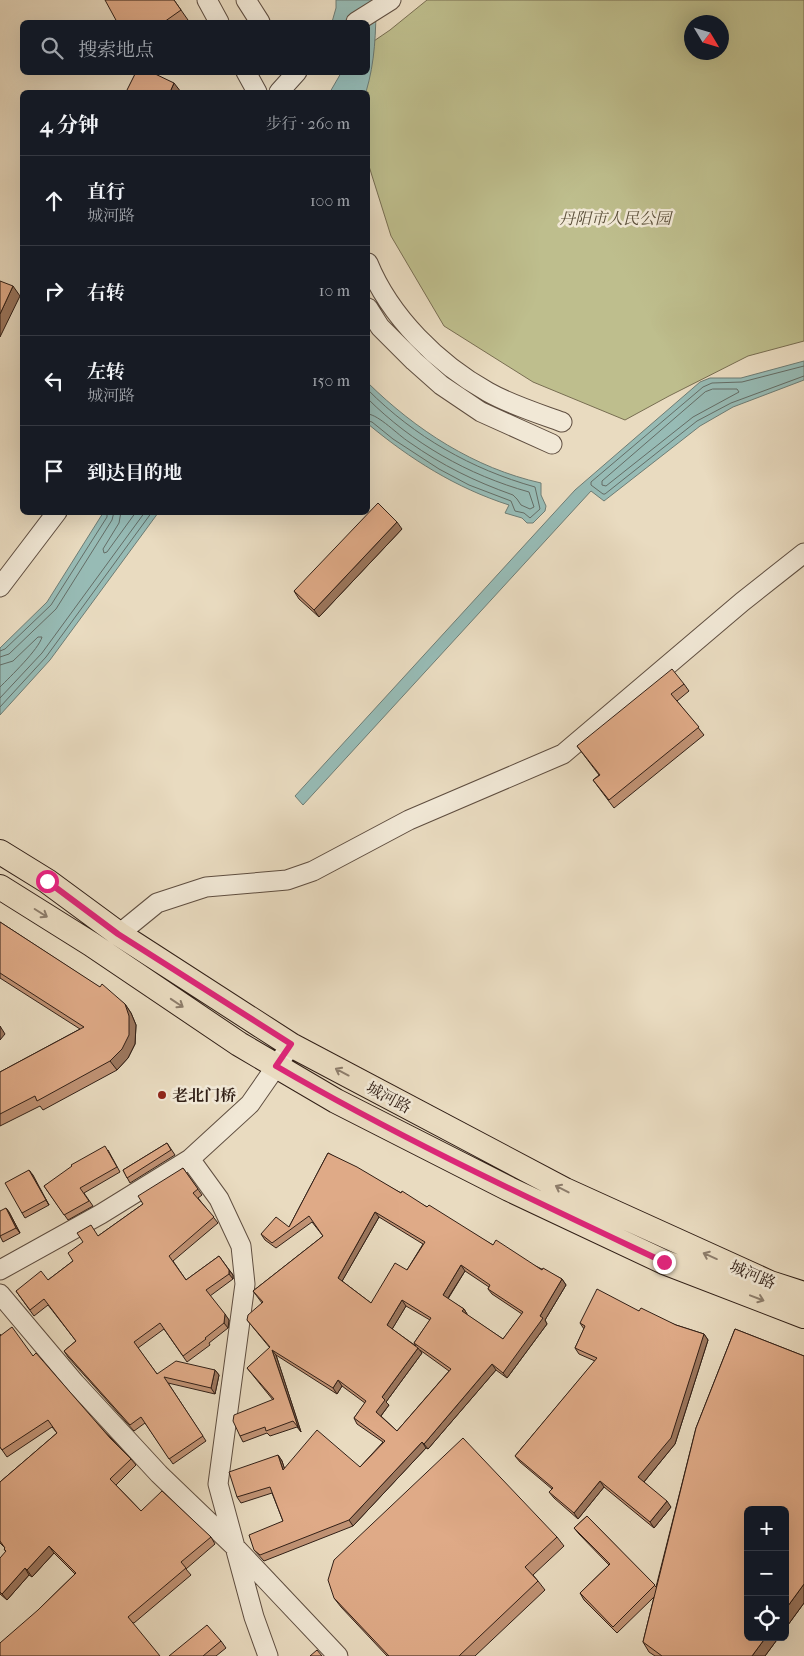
<!DOCTYPE html>
<html lang="zh">
<meta charset="utf-8">
<style>
body{margin:0;font-family:"IM FELL French Canon","Noto Serif SC",serif;background:#20242c;color:#f1f3f6}
.controls{position:absolute;right:15px;bottom:15px;display:grid;overflow:hidden;border-radius:8px;box-shadow:0 5px 20px #0002}
.controls button{width:45px;height:45px;display:grid;place-items:center;padding:0;border:0;border-bottom:1px solid #363941;background:#171b24;color:#f1f3f6;font:25px sans-serif}
.compass{position:absolute;left:684px;top:15px;width:45px;height:45px;border-radius:50%;background:#171b24;box-shadow:0 5px 20px #0002;rotate:128deg}
.stop{position:absolute;width:15px;height:15px;margin:-11px;border:4px solid #db2777;border-radius:50%;background:#fff}
.stop.end{background:#db2777;border-color:#fff;box-shadow:0 1px 5px #0008}
.list{margin:0;padding:0;list-style:none}
h2{display:flex;justify-content:space-between;align-items:center;height:65px;margin:0;padding:0 20px;font-size:21px}
h2 small{font-size:16px;font-weight:400;color:#9ea1a6}
.list li{display:grid;grid-template-columns:32px 1fr auto;gap:15px;align-items:center;box-sizing:border-box;height:90px;padding:0 20px;border-top:1px solid #363941}
.list b{display:block;font-size:19px;white-space:nowrap}
.list p{margin:0;font-size:16px;white-space:nowrap;color:#9ea1a6}
.list em{font-size:16px;font-style:normal;color:#9ea1a6}
.icon{flex:none;width:28px;height:28px;fill:none;stroke:currentColor;stroke-width:2;stroke-linecap:round;stroke-linejoin:round}
.map{position:relative;flex:none;width:804px;height:1656px;overflow:hidden}
.search{position:absolute;background:#171b24;box-shadow:0 5px 20px #0002;left:20px;top:20px;width:350px;height:55px;display:flex;align-items:center;gap:12px;box-sizing:border-box;padding:0 18px;border-radius:8px;color:#9ea1a6;font-size:19px}
.panel{position:absolute;background:#171b24;box-shadow:0 5px 20px #0002;left:20px;top:90px;width:350px;height:425px;border-radius:8px}
.map>svg:first-child{display:block}
.green{fill:#bebe8d;stroke:#786e52;fill-rule:evenodd}
.water{fill:#97bbb5;stroke:#6e7d75}
.lines{fill:none;stroke-linecap:round;stroke-linejoin:round}
.shore{stroke:#646d66;stroke-width:1}
.minor-casing{stroke:#5f4e40;stroke-width:21}
.major-casing{stroke:#311f16;stroke-width:26}
.minor{stroke:#f1e8d6;stroke-width:19}
.major{stroke:#e9dbc0;stroke-width:24}
.wall{fill:#c09274;stroke:#311f16;fill-rule:evenodd}
.shaded-wall{fill:#9c775e;stroke:#311f16}
.building{fill:#dfaa87;stroke:#311f16;fill-rule:evenodd}
.oneway{stroke:#8d7d6b}
.route{stroke:#db2777;stroke-width:6}
.poi-dot{fill:#8f2418;stroke:#f1e8d6;stroke-width:2}
.labels{text-anchor:middle;stroke-width:5;stroke-linejoin:round;paint-order:stroke}
.park-label{font-size:16px;font-style:italic;fill:#5b4f3a;stroke:#f1e8d6}
.poi-label{font-size:16px;font-weight:bold;fill:#311f16;stroke:#f1e8d6;text-anchor:start}
.street-label{font-size:16px;fill:#311f16;stroke:#f1e8d6}
</style>
<div class="map">
<svg width="804" height="1656" viewBox="0 0 804 1656">
<rect width="100%" height="100%" fill="#e9dbc0"/>
<filter id="stains"><feTurbulence type="fractalNoise" baseFrequency=".004" numOctaves="4"/><feColorMatrix values="0 0 0 0 .2 0 0 0 0 .09 0 0 0 0 .02 0 0 0 .5 -.17"/></filter>
<radialGradient id="worn" r=".72"><stop offset=".6" stop-color="#630" stop-opacity="0"/><stop offset="1" stop-color="#630" stop-opacity=".3"/></radialGradient>
<path class="green" d="M427 0H804V341L748 356 669 396 625 420 533 382 444 326 391 236 368 163V92H347L368 72V45L390 30ZM692 22H722V52H692Z"/>
<path class="water" d="M336 0H376C376 32 375 62 366 92H330L341 73 368 72V22H332L336 8Z
M804 361V380L733 407 700 426 604 501 591 491 303 805 295 796 575 490 700 382 710 378H741Z
M368 383C416 430 474 468 541 483V495L546 506 545 511 533 523H527L522 518 505 513 509 505C456 488 410 459 368 424Z
M103 513H158L50 660 0 715V648L47 602Z"/>
<g class="lines">
<path class="shore" d="M804 366 742 382 712 383 703 387 591 482V485L603 494H605L697 421 731 403 804 376
M713 389H737L739 392 693 417 606 486 602 485V481L705 392Z
M368 390C415 437 471 469 535 487L540 509 530 518 524 513 515 511 511 501 469 485 439 469 393 439 372 422 368 421
M368 399C412 443 468 475 529 492L534 507 530 509 521 505 517 499 513 495C474 481 443 466 409 442 398 435 379 415 368 414
M121 512 119 523 103 549 104 553 107 552 136 512
M0 651 5 649 51 605 107 517V512
M0 657 9 654 56 609 112 520 114 512
M0 665 13 661 38 637H42C39 649 10 677 0 687
M0 698 42 653 145 512
M0 707 46 657 152 512"/>
<defs>
<path id="minor" d="M207 0 219 22
M246 0 260 22
M356 22 391 0
M246 72 257 92
M279 92 297 72
M368 263C390 317 438 364 488 392 511 405 537 413 562 422
M368 308 380 327 414 361 441 385 481 412 552 444
M0 587 57 512
M119 934 157 903 206 887 287 880 313 871 409 820 563 754 742 602 804 553
M190 1159 219 1199 241 1246 245 1284 218 1484 254 1617 268 1656
M0 1270 101 1214 190 1159 250 1104 291 1045
M0 1294 75 1383 159 1474 236 1548 338 1656"/>
<path id="major" d="M0 852 47 881 119 934 291 1045 565 1190 770 1283 804 1294
M0 887 91 944 239 1044 336 1101 509 1189 664 1262 804 1316"/>
</defs>
<use href="#minor" class="minor-casing"/>
<use href="#major" class="major-casing"/>
<use href="#minor" class="minor"/>
<use href="#major" class="major"/>
</g>
<path class="wall" d="M174 0 188 20 184 22H117Z
M402 529 319 617 299 599 294 591Z
M684 684 689 691 677 701 704 735 614 808 593 780 599 775 577 746Z
M0 922 125 1004 131 1013 136 1025 135 1044 128 1058 117 1070 43 1110 40 1106 0 1126V1072L80 1029 0 978Z
M167 1143 175 1155 130 1183 123 1170Z
M108 1150 120 1172 84 1193 93 1206 68 1220 44 1186Z
M328 1153 401 1193 427 1207 493 1245 562 1279 566 1285 545 1320 547 1324 507 1378 496 1370 428 1449 426 1448 353 1526 264 1561 254 1550 283 1521 272 1493 241 1503 237 1497 278 1455 282 1461 284 1468 360 1467 383 1442 357 1424 354 1418 365 1403 342 1386 337 1394 276 1355 301 1432 297 1427 270 1436 267 1433 243 1442 240 1436 273 1400 247 1368 270 1348 247 1320 262 1303 253 1291 323 1236 312 1222 276 1248 265 1240 261 1234 289 1227ZM379 1217 423 1244 407 1270 371 1303 342 1281ZM465 1271 489 1287 488 1289 492 1294 522 1314 503 1339 467 1315V1314L464 1309 448 1299ZM406 1306 430 1320 414 1343 416 1346 392 1329ZM420 1350 449 1371 397 1431 381 1416 389 1405 386 1402 422 1353Z
M183 1168 202 1195 198 1198 218 1223 173 1261 186 1280 219 1256 233 1275V1279L210 1296 229 1320 228 1328 209 1343 210 1345 187 1362 164 1329 138 1348 157 1374 215 1370 219 1375 215 1394 168 1383 206 1441 173 1464 145 1423 134 1431 68 1357 64 1351 76 1341 48 1305 34 1316 16 1291 48 1280 73 1261 98 1236 143 1204Z
M29 1170 49 1205 25 1218 22 1213Z
M6 1208 9 1212 20 1233 3 1242 0 1236Z
M639 1311 676 1325 704 1334 708 1340 675 1444 644 1482 671 1507 654 1528 604 1487 578 1519 554 1498 549 1492 552 1489 520 1462 515 1456 595 1361 579 1354 575 1348 584 1329 580 1323Z
M735 1329 804 1356V1603L785 1629V1510H748V1637H779L765 1656H655L649 1652 643 1642 654 1597 617 1633 584 1600 580 1593 609 1565 579 1534 574 1528 587 1516 656 1587 696 1428Z
M0 1334 1 1336 33 1356 131 1459 136 1465 116 1485 141 1511 211 1537 215 1544 186 1569 191 1575 134 1623 38 1610 75 1574 54 1553 32 1577 29 1575 7 1600 0 1594V1558L6 1552 4 1549 5 1548 0 1543V1482L57 1433 52 1427 7 1457 0 1447Z
M557 1537 564 1546 533 1575 538 1581 545 1590 475 1656H387L341 1607 334 1598Z
M221 1641 226 1648 216 1656H169Z"/>
<path class="shaded-wall" d="M174 83 181 92H170Z
M13 286 20 296 0 337V314Z
M397 522 402 529 319 617 314 610Z
M125 1004 131 1013 136 1025 135 1044 128 1058 117 1070 110 1061Z
M0 1026 5 1034 0 1040Z
M29 1170 33 1175 49 1205 46 1200Z
M6 1208 9 1212 20 1233 16 1228Z
M375 1212 379 1217 341 1283 338 1278Z
M461 1265 465 1271 446 1301 443 1295Z
M229 1270 233 1275V1279L229 1274Z
M562 1279 566 1285 545 1320 547 1324 507 1378 503 1373 540 1316Z
M402 1300 406 1306 391 1331 387 1325Z
M464 1309 467 1314 466 1317 462 1311Z
M225 1314 229 1320 228 1328 224 1323Z
M704 1334 708 1340 675 1444 643 1483 638 1477Z
M418 1348 422 1353 386 1402 389 1405 380 1417 376 1412 382 1397Z
M272 1350 276 1355 301 1432 298 1427Z
M492 1364 496 1370 428 1449 424 1444Z
M215 1370 219 1375 215 1394 211 1388Z
M338 1380 342 1386 337 1394 333 1388Z
M422 1442 426 1448 353 1526 349 1520Z
M278 1455 282 1461 287 1476 283 1470Z
M600 1481 604 1487 578 1519 574 1513Z
M667 1501 671 1507 654 1528 650 1522Z
M49 1546 54 1553 32 1577 27 1570Z
M25 1568 29 1575 7 1600 2 1594Z
M804 1584V1603L785 1629V1610Z
M766 1637H779L765 1656H752Z"/>
<path class="building" d="M105 0H174L181 10 164 22H117Z
M136 72H151L174 83 170 92H126Z
M0 281 13 286 0 314Z
M378 503 397 522 314 610 294 591Z
M672 669 684 684 671 694 699 727 609 800 593 780 600 775 577 746Z
M0 922 100 987 102 984 125 1004 129 1016V1035L122 1049 110 1061 37 1101 35 1096 0 1114V1072L84 1027 0 973Z
M167 1143 171 1150 127 1178 123 1170Z
M105 1146 117 1167 80 1188 89 1201 64 1215 44 1186 72 1166 71 1165Z
M328 1153 357 1167 401 1193 402 1191 427 1207 429 1205 493 1245 496 1240 542 1270 543 1268 562 1279 540 1316 543 1318 503 1373 492 1364 424 1444 422 1442 349 1520 260 1555 254 1550 249 1535 283 1521 270 1487 237 1497 229 1472 278 1455 283 1470 317 1430 360 1467 385 1441 354 1418 366 1401 338 1380 333 1388 272 1350 298 1427 293 1421 266 1431 265 1427 240 1436 233 1421 234 1415 274 1399 247 1368 270 1347 247 1320 248 1315 263 1302 253 1291 323 1236 309 1216 272 1243 261 1234 276 1217 289 1227ZM375 1212 425 1242 407 1270 395 1263 371 1303 338 1278ZM461 1265 490 1285 488 1289 523 1312 503 1339 462 1311 464 1309 443 1295ZM402 1300 431 1318 414 1343 451 1369 397 1431 376 1412 385 1400 382 1397 418 1348 387 1325Z
M183 1168 198 1189 193 1193 214 1217 169 1256 186 1280 219 1256 229 1270V1274L206 1290 225 1314 224 1323 205 1338 206 1339 183 1356 160 1323 134 1342 157 1374 176 1361 215 1370 211 1388 164 1377 203 1436 169 1459 141 1417 130 1425 64 1351 76 1341 44 1299 30 1310 16 1291 41 1271 48 1280 73 1261 68 1253 83 1242 77 1233 91 1225 98 1236 143 1204 138 1196Z
M29 1170 46 1200 22 1213 5 1183Z
M6 1208 16 1228 0 1236V1211Z
M597 1289 639 1311 641 1308 676 1325 704 1334 671 1438 638 1477 667 1501 650 1522 600 1481 574 1513 549 1492 553 1488 515 1456 597 1358 575 1348 585 1326 580 1323Z
M12 1327 33 1356 36 1353 110 1438 131 1459 110 1479 141 1511 162 1491 211 1537 181 1562 186 1568 128 1617 160 1656H0V1643L38 1610 76 1573 49 1546 27 1570 25 1568 2 1594 0 1592V1558L6 1551 4 1549 5 1548 0 1541V1482L57 1433 48 1420 2 1450 0 1447V1336Z
M735 1329 804 1356V1584L785 1610V1510H748V1637H766L752 1656H662L643 1642 696 1428Z
M463 1438 557 1537 525 1567 538 1581 459 1656H389L334 1598 328 1580 334 1560Z
M587 1516 655 1585 613 1627 580 1593 610 1564 574 1528Z
M207 1625 221 1641 203 1656H169Z
M317 1650 322 1656H310Z"/>
<defs><path id="oneway-shaft" d="M-6 0H5M1.5-3L5.5 0L1.5 3" fill="none" stroke-width="1.6" stroke-linecap="round" stroke-linejoin="round" transform="scale(1.25)"/></defs>
<g class="oneway">
<use href="#oneway-shaft" transform="translate(41 913) rotate(32)"/>
<use href="#oneway-shaft" transform="translate(177 1003) rotate(34)"/>
<use href="#oneway-shaft" transform="translate(342 1072) rotate(-152)"/>
<use href="#oneway-shaft" transform="translate(562 1189) rotate(-153)"/>
<use href="#oneway-shaft" transform="translate(710 1256) rotate(-156)"/>
<use href="#oneway-shaft" transform="translate(757 1298) rotate(21)"/>
</g>
<g class="lines">
<path class="route" d="M47 881 118 934 291 1044 276 1066C401 1139 533 1200 664 1262"/>
</g>
<circle class="poi-dot" cx="162" cy="1095" r="5"/>
<g class="labels">
<g class="park-label">
<text x="615" y="224">丹阳市人民公园</text>
</g>
<g class="poi-label">
<text x="172" y="1101">老北门桥</text>
</g>
<g class="street-label">
<text transform="translate(389 1097) rotate(28)" y="6">城河路</text>
<text transform="translate(753 1274) rotate(23)" y="6">城河路</text>
</g>
</g>
<rect width="100%" height="100%" filter="url(#stains)"/>
<rect width="100%" height="100%" fill="url(#worn)"/>
</svg>
<div class="controls">
<button>+</button>
<button>−</button>
<button><svg class="icon" aria-label="locate" viewBox="0 0 24 24"><circle cx="12" cy="12" r="6"/><path d="M12 2v4M12 18v4M2 12h4M18 12h4"/></svg></button>
</div>
<svg class="compass" viewBox="-18 -18 36 36"><path d="M0-13l5 13h-10z" fill="#e53935"/><path d="M0 13l5-13h-10z" fill="#9ea1a6"/></svg>
<div class="stop" style="left:47px;top:881px"></div>
<div class="stop end" style="left:664px;top:1262px"></div>
<div class="search"><svg class="icon" aria-label="search" viewBox="0 0 24 24"><circle cx="10" cy="10" r="6"/><path d="M15 15l6 6"/></svg>搜索地点</div>
<section class="panel">
<h2>4 分钟<small>步行 · 260 m</small></h2>
<ul class="list">
<li><svg class="icon" aria-label="ahead" viewBox="0 0 24 24"><path d="M12 20V5M6 11l6-6 6 6"/></svg><div><b>直行</b><p>城河路</p></div><em>100 m</em></li>
<li><svg class="icon" aria-label="right" viewBox="0 0 24 24"><path d="M7 20v-9h11M14 6l5 5-5 5"/></svg><div><b>右转</b></div><em>10 m</em></li>
<li><svg class="icon" aria-label="left" viewBox="0 0 24 24"><path d="M17 20v-9H6M10 6l-5 5 5 5"/></svg><div><b>左转</b><p>城河路</p></div><em>150 m</em></li>
<li><svg class="icon" aria-label="arrive" viewBox="0 0 24 24"><path d="M6 21V4h12l-3 4 3 4H6"/></svg><div><b>到达目的地</b></div></li>
</ul>
</section>
</div>
